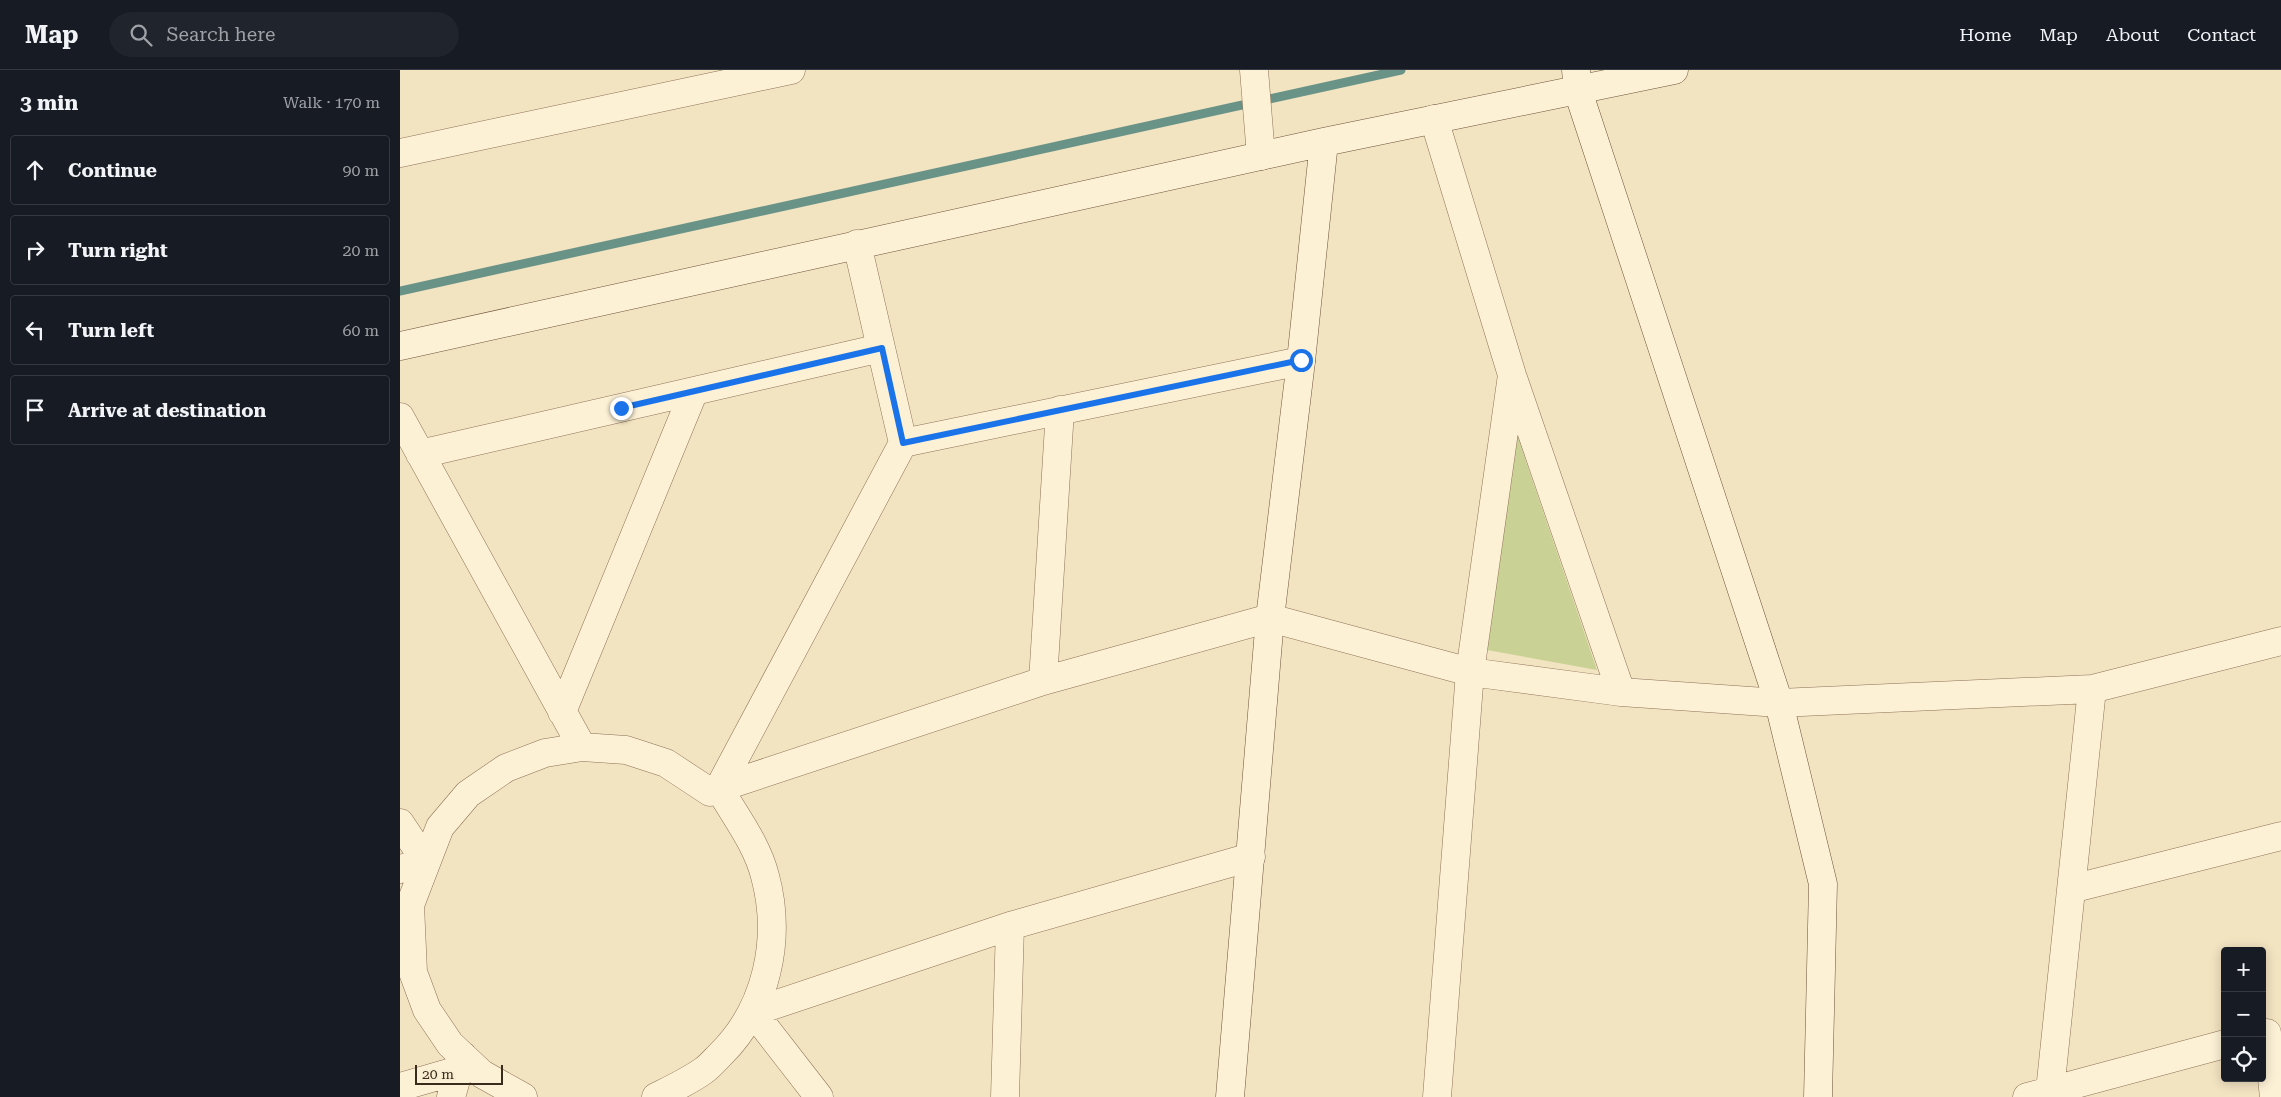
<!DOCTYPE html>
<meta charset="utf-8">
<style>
body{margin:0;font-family:"Roboto Serif",serif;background:#20242c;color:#f1f3f6}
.controls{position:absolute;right:15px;bottom:15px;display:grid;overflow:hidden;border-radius:5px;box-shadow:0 2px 12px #0003}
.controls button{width:45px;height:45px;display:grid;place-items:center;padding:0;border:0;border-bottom:1px solid #363941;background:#171b24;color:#f1f3f6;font:25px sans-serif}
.scale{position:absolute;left:15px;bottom:12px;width:88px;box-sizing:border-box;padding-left:5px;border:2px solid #3b2b1c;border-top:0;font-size:14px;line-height:18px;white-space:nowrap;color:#3b2b1c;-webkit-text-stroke:4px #f8edd1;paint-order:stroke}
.stop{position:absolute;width:15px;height:15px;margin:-11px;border:4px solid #1a73e8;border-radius:50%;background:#fff}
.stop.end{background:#1a73e8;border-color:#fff;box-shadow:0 1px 5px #0008}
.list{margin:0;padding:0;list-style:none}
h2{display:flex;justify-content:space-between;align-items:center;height:65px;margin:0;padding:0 20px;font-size:21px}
h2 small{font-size:16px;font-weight:400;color:#9ea1a6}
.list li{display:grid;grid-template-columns:32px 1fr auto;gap:15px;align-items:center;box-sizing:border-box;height:70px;margin:0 10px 10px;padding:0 10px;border:1px solid #363941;border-radius:5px}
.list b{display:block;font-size:19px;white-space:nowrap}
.list em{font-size:16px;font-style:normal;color:#9ea1a6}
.icon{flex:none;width:28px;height:28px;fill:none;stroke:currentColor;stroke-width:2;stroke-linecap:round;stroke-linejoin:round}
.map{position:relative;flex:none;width:1881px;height:1027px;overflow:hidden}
header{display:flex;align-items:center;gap:30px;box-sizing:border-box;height:70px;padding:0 25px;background:#171b24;border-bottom:1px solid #363941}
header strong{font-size:24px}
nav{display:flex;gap:28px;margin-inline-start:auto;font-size:18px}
.search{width:350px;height:45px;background:#20242c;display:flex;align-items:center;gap:12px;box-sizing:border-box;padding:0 18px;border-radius:28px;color:#9ea1a6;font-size:19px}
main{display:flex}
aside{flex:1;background:#171b24}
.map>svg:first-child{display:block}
.green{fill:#c9d194}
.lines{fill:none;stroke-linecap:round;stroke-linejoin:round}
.stream{stroke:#6a9388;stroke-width:9}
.street-casing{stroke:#8d7357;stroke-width:29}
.secondary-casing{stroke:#6e543a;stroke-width:29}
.street{stroke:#fcf0d5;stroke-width:28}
.secondary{stroke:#fcf0d5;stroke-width:28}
.route{stroke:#1a73e8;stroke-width:6}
</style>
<header>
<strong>Map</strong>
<div class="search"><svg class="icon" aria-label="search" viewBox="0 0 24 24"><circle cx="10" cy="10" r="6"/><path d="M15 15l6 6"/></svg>Search here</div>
<nav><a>Home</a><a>Map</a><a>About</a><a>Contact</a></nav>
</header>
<main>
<aside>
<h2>3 min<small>Walk · 170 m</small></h2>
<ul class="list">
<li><svg class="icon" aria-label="ahead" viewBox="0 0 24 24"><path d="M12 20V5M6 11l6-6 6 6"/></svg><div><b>Continue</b></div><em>90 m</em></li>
<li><svg class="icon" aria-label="right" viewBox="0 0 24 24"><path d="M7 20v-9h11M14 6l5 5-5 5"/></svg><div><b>Turn right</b></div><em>20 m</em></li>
<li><svg class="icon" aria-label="left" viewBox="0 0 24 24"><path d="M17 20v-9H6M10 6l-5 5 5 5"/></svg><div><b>Turn left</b></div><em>60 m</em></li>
<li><svg class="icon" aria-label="arrive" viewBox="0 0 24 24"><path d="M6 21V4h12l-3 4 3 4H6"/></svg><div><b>Arrive at destination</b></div></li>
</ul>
</aside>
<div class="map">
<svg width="1881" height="1027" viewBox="0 0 1881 1027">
<rect width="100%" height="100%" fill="#f2e3c1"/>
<path class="green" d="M1116 362 1197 600 1087 580Z"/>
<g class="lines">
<path class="stream" d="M0 221 1001 0"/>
<defs>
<path id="street" d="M854 0 861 86
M1034 49 1112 305 1070 602 1221 622 1379 633 1692 619 1650 1021 1825 974
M0 83 391 0
M457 174 481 278
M1113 308 1221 622
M0 347 182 677
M20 384 481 278 503 373
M643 611 660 340
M1692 619 1881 571
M162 642 294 321
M319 718 643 611 870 548 1070 602 1037 1027
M319 718 503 373 901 291
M0 753 26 792 0 799
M1671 819 1881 766
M610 856 851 787
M1867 963 1874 1027
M0 1017 59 1000
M51 1027 63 986
M123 1027 82 1004 50 974 27 940 13 902 10 835 40 757 68 724 106 698 145 683 182 677 226 680 266 693 310 722 319 718C335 746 357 774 365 806 382 869 367 939 320 985 314 991 309 997 303 1001 289 1011 272 1019 256 1027
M419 1027 353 942 610 856 605 1027
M1627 1027 1650 1021"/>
<path id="secondary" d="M1176 0 1178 21 1379 633 1423 814 1418 1027
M0 276 924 72 1274 0
M830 1027 870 548 901 291 924 72"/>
</defs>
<use href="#street" class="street-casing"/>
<use href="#secondary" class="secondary-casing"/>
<use href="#street" class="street"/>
<use href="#secondary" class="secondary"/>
</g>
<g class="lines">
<path class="route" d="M221 338 482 278 503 373 901 290"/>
</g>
</svg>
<div class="controls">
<button>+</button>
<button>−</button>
<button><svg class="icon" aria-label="locate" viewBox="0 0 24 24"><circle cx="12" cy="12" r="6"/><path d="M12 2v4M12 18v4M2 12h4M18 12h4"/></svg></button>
</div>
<div class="scale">20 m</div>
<div class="stop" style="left:901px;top:290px"></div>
<div class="stop end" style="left:221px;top:338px"></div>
</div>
</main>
